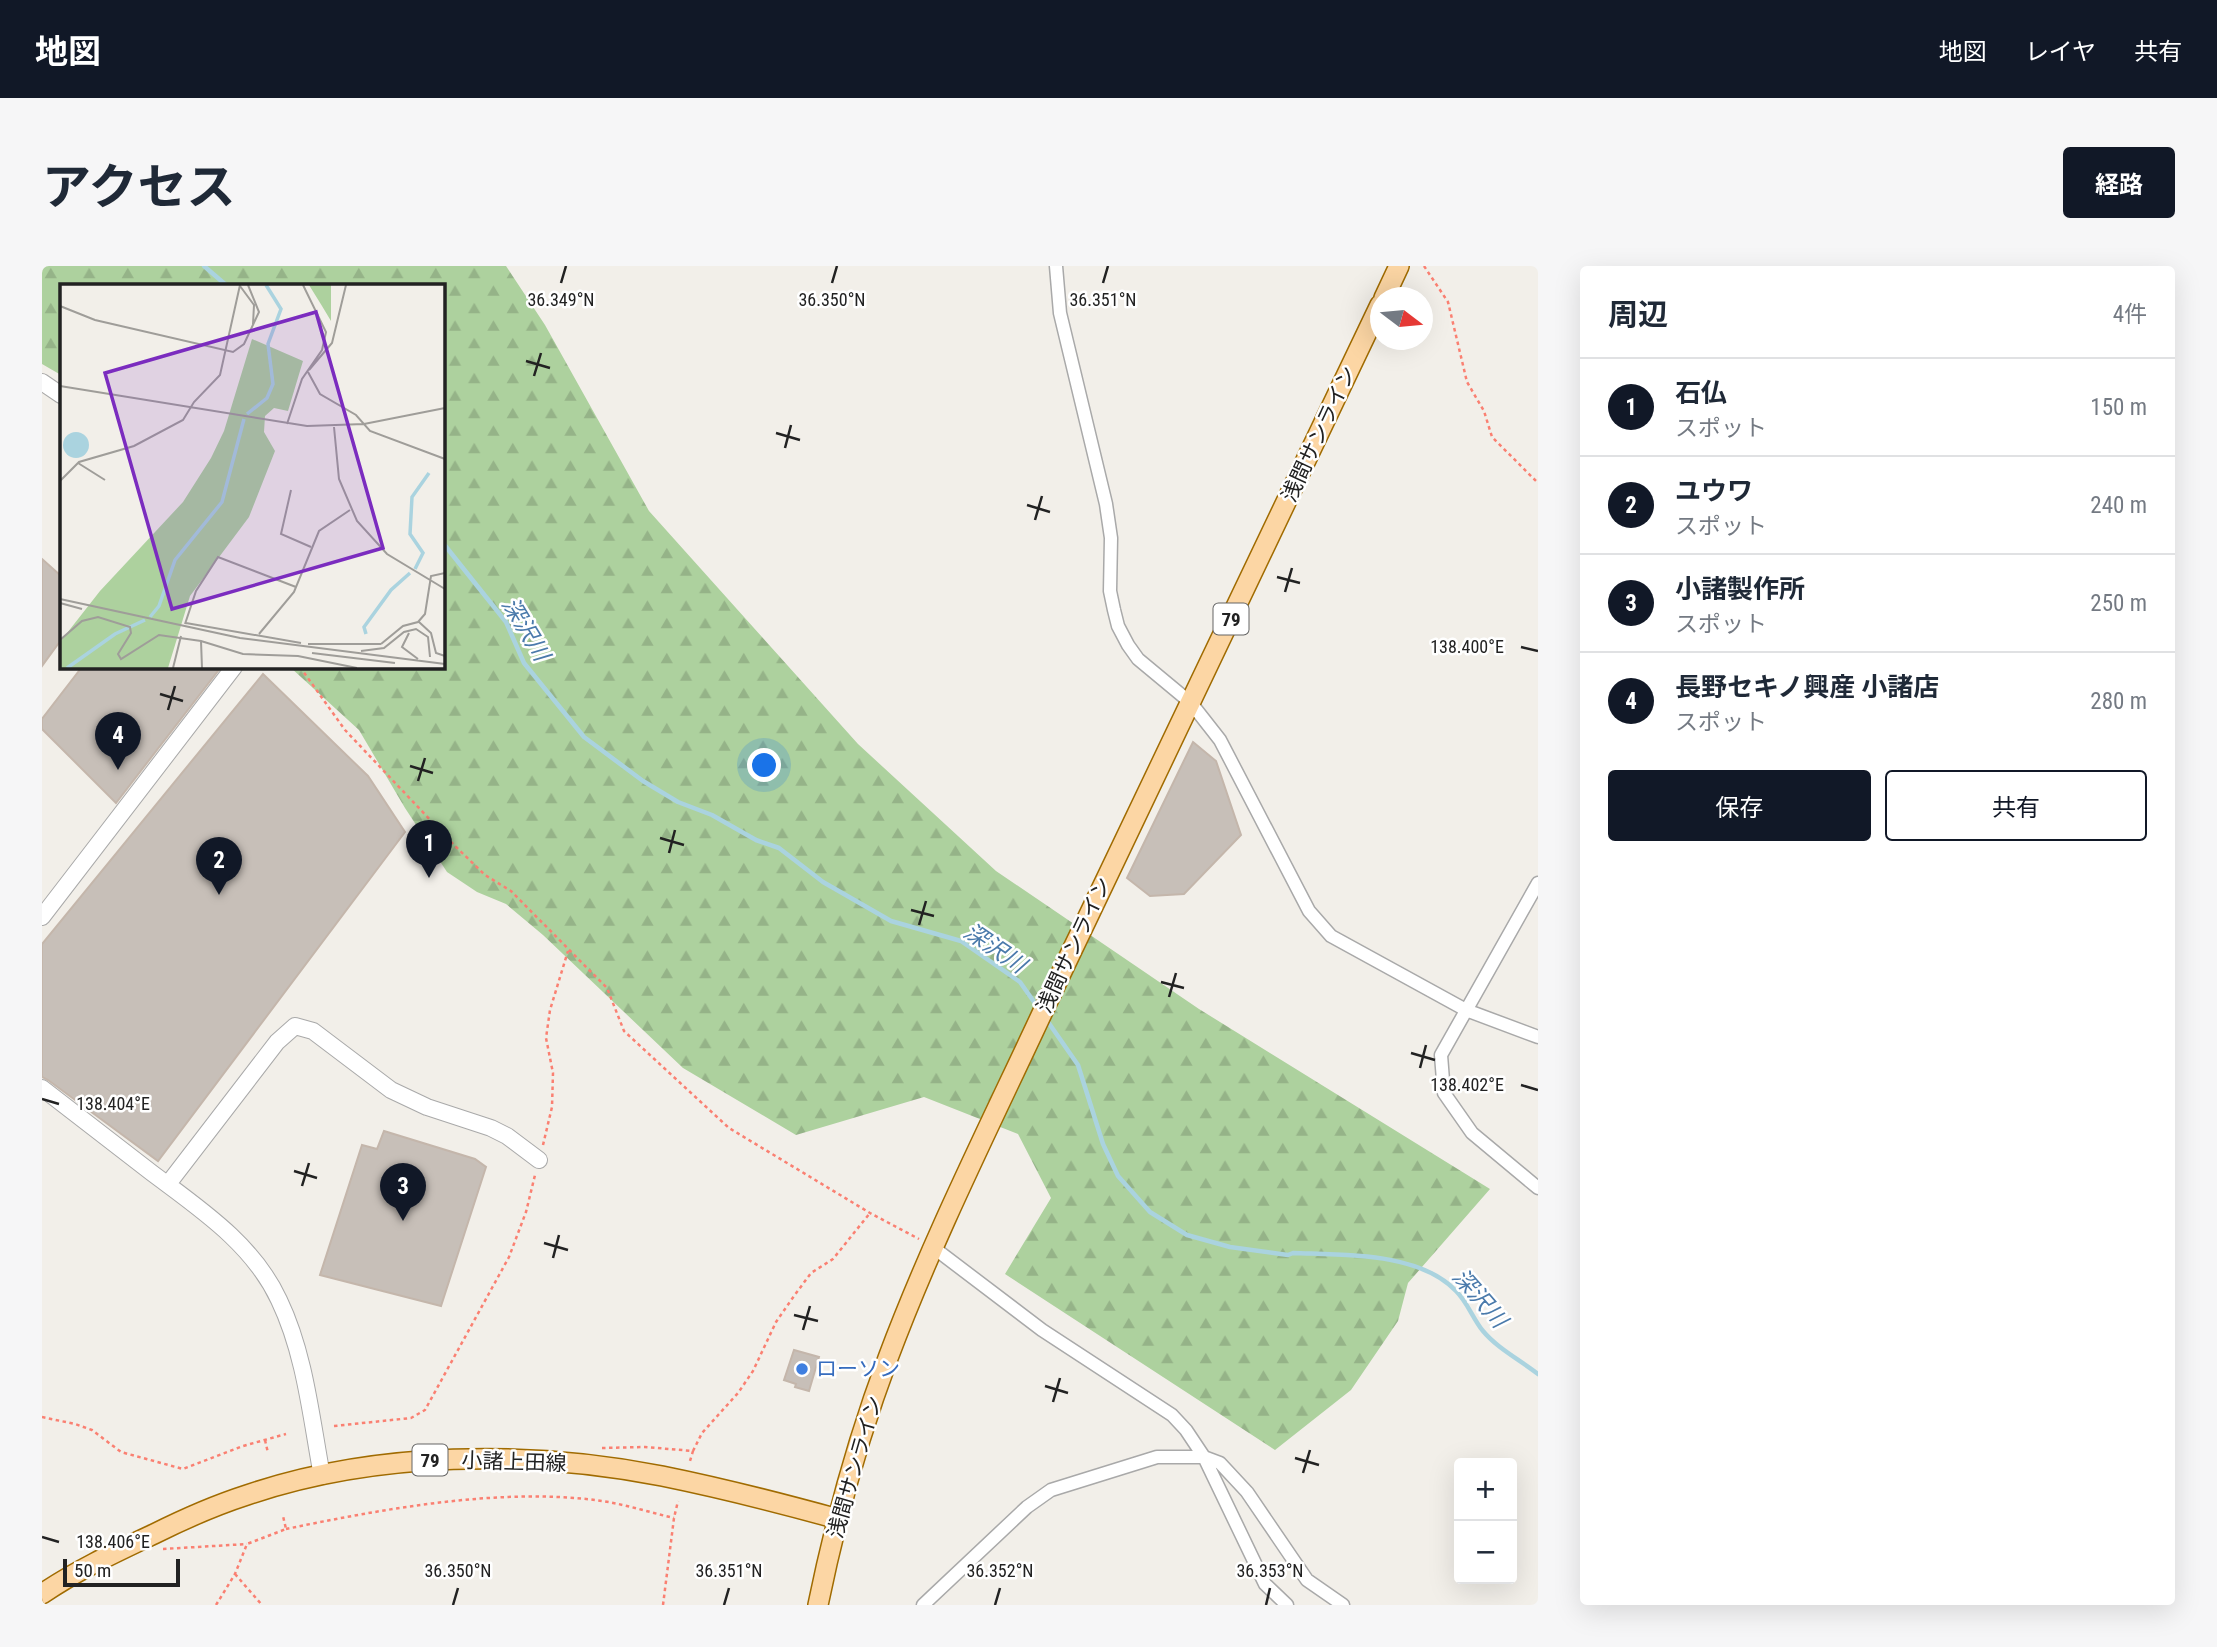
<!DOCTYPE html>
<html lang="ja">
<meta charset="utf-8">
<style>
body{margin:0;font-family:"Roboto Condensed","Noto Sans JP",sans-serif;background:#f6f6f7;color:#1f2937}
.controls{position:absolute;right:21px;bottom:21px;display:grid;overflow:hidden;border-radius:7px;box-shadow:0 7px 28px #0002}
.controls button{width:63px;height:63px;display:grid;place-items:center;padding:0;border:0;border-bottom:2px solid #e0e1e3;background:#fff;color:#1f2937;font:35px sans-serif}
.compass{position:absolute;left:1328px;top:21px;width:63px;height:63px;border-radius:50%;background:#fff;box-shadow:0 7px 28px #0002;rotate:106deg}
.scale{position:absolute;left:21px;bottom:18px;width:117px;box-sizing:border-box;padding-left:7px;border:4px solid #222;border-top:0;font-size:19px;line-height:24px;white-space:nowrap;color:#222;-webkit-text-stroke:5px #fff;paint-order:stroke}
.you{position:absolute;left:723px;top:500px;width:24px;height:24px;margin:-18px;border:5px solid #fff;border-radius:50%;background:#1a73e8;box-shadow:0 0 0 10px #1a73e833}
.badge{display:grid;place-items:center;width:46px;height:46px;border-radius:50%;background:#111827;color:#fff;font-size:23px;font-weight:700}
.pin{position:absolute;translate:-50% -58px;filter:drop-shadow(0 2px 4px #0008)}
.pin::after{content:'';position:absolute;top:37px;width:24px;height:21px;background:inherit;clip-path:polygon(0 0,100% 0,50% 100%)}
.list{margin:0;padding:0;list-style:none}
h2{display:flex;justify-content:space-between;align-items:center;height:91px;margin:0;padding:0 28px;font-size:30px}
h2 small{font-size:23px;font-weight:400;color:#747a83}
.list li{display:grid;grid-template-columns:46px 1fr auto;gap:21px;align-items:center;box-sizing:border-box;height:98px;padding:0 28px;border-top:2px solid #e0e1e3}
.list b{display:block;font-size:26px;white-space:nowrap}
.list p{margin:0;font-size:23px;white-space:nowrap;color:#747a83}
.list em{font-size:23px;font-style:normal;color:#747a83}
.actions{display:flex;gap:14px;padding:21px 28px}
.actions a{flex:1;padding:16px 0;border:2px solid #111827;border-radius:7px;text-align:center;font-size:24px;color:#111827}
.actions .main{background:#111827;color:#fff}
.map{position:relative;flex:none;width:1496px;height:1339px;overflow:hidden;border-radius:7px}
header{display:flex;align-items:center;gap:42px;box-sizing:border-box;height:98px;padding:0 35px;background:#111827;color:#fff}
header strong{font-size:33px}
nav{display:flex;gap:38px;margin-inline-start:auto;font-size:24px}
.intro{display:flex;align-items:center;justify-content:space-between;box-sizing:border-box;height:168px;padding:0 42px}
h1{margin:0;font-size:49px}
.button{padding:18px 32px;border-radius:7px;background:#111827;color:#fff;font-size:24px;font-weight:700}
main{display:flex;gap:42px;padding:0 42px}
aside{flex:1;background:#fff;border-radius:7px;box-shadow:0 7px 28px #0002}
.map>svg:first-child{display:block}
.forest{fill:url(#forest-firs)}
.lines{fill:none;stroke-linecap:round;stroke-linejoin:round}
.stream{stroke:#aad3df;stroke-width:4.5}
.building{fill:#c7bfb8;stroke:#c4b6ab;stroke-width:2}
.minor-casing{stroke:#a9a9a9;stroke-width:15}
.tertiary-casing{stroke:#a9a9a9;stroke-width:18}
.primary-casing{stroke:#a06b00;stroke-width:22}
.path{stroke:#fa8072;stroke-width:2.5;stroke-dasharray:3.5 3.5;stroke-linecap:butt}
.minor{stroke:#fff;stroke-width:12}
.tertiary{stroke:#fff;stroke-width:16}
.primary{stroke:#fcd6a4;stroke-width:19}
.ticks{fill:none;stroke:#222;stroke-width:2.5}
.shop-dot{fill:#3f7fe0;stroke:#fff;stroke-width:2.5}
.labels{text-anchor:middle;stroke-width:5;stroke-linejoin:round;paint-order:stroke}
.shield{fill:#fff;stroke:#646464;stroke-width:2}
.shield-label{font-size:19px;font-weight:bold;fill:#222}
.street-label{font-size:21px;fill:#222;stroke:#fff}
.shop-label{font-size:21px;fill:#366cbe;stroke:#fff;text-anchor:start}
.water-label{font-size:23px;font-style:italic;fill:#4a7aab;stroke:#fff}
.inset-river{fill:none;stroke:#aad3df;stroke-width:3.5}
.inset-road{fill:none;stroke:#9f9d99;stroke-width:2}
.view{fill:#7b2cbf;fill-opacity:0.15;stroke:#7b2cbf;stroke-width:3.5}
.inset-edge{fill:none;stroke:#222;stroke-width:3.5}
.ticks-label{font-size:18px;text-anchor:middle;fill:#222;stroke:#fff;stroke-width:5;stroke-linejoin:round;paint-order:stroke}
</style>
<header>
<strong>地図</strong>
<nav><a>地図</a><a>レイヤ</a><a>共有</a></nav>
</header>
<div class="intro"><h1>アクセス</h1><a class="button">経路</a></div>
<main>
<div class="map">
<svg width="1496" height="1339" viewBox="0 0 1496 1339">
<defs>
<pattern id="forest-firs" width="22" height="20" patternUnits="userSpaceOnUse" patternTransform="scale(1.75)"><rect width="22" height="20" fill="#add19e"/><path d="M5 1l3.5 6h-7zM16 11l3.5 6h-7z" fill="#95b388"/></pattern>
</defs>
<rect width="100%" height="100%" fill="#f2efe9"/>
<path class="forest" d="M0 0H464L503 59 607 245 816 478 954 605 1157 743 1448 923 1366 1017 1356 1055 1309 1124 1233 1184 963 1008 1009 932 976 868 882 831 754 869 641 802 501 669 464 638 435 626 405 606 363 542 317 464 248 401H401V19H19V109L0 98Z"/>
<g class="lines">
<path class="stream" d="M162 0 184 19
M401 277 464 356 482 397 542 471 601 515 636 536 670 549 714 574 737 582 781 616 849 655 919 675 978 716 997 743
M1004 753 1036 799 1061 878 1076 910 1108 946 1145 969 1188 981 1246 989 1251 987C1302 989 1377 986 1414 1025 1426 1037 1431 1053 1441 1065 1455 1082 1478 1094 1496 1108"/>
</g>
<path class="building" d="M0 293 19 310V374L0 400Z
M40 401H179L74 537 0 463V453Z
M221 408 326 510 363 566 116 895 6 814 0 811V678Z
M1151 476 1174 495 1199 569 1142 628 1108 630 1085 612Z
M342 865 433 893 444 901 399 1040 278 1009 320 879 335 883Z
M752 1084 777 1091 767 1125 753 1121 754 1118 742 1114Z"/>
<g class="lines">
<defs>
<path id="minor" d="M1014 0 1018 47 1064 238 1069 272 1068 325 1072 344 1076 360 1086 379 1096 393 1149 437 1178 474 1267 645 1289 670 1424 744 1496 771
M1496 617 1399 789 1402 827 1430 867 1496 922
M892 982 1000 1064 1130 1149 1144 1164 1162 1191 1223 1318 1245 1339
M881 1339 985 1241 1009 1224 1115 1191H1162L1178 1197 1205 1226 1265 1314 1301 1339"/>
<path id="tertiary" d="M0 116 19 129
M0 651 192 401
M0 822C37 851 74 879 110 907 158 943 211 978 237 1034 263 1088 269 1151 280 1210
M126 918 235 776 253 760 271 765 349 824 385 841 449 862 465 870 497 894"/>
<path id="primary" d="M1342 32 1357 0
M0 1328C35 1304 74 1286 112 1268 142 1253 174 1239 205 1229 334 1185 488 1184 620 1210 679 1222 738 1237 796 1253
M776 1339C793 1256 816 1172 846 1092 891 972 949 857 1003 741 1113 506 1227 273 1338 39"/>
</defs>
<use href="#minor" class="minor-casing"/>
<use href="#tertiary" class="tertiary-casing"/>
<use href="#primary" class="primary-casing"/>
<path class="path" d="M1382 0 1406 36 1425 116 1442 145 1450 171 1496 217
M258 401 303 464 412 579 443 609 469 625 565 722 582 765 687 862 828 947 877 973
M501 879 510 841 511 807 504 772 508 744 526 685
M0 1151 33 1158 50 1164 79 1186 141 1203 201 1180 244 1168
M292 1160 369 1152 383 1144 467 991 484 946 493 909
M223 1174 226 1187
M560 1182 603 1181 651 1185 648 1195
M651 1185 660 1167 696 1127 711 1105 734 1056 752 1030 769 1007 791 993 828 947
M244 1263C341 1243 454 1222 553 1234 579 1237 606 1246 632 1252
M121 1283 205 1278
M193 1308 220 1339
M174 1339 193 1308 205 1278 244 1263 241 1250
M621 1339 632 1252 636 1235"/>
<use href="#minor" class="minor"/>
<use href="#tertiary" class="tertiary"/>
<use href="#primary" class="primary"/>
</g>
<path class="ticks" d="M519 17 524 0M790 17 795 0M1061 17 1066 0M484 95 508 102M492 110 499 87M734 167 758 174M743 182 749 159M985 239 1008 246M993 254 1000 230M1235 311 1258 317M1243 326 1250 302M1479 381 1496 385M118 428 141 435M126 444 133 420M368 500 391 507M376 515 383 492M618 572 642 579M627 587 633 564M869 644 892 650M877 659 884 635M1119 716 1142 722M1127 731 1134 707M1369 787 1393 794M1378 802 1384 779M1479 819 1496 824M0 833 17 838M252 905 275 912M260 920 267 897M502 977 526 984M511 992 517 969M752 1049 776 1055M761 1064 768 1040M1003 1120 1026 1127M1011 1136 1018 1112M1253 1192 1277 1199M1261 1207 1268 1184M0 1271 17 1276M411 1339 416 1322M682 1339 687 1322M953 1339 958 1322M1224 1339 1228 1322"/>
<circle class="shop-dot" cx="760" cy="1103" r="7"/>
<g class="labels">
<g class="shield">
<rect x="1171.5" y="337.5" width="35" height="31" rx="5"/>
<rect x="370.5" y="1178.5" width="35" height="31" rx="5"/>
</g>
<g class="shield-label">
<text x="1189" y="360">79</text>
<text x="388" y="1201">79</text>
</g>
<g class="street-label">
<text transform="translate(1277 168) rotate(-65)" y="7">浅間サンライン</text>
<text transform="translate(1032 679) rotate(-65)" y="7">浅間サンライン</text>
<text transform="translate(472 1196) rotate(2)" y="7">小諸上田線</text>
<text transform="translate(813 1201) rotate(-74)" y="7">浅間サンライン</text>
</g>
<g class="shop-label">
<text x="774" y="1110">ローソン</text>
</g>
<g class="water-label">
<text transform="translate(484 363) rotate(59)" y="8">深沢川</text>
<text transform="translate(953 682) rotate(34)" y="8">深沢川</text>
<text transform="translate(1438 1032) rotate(49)" y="8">深沢川</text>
</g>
</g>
<g transform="translate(18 18)">
<rect width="385" height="385" fill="#f2efe9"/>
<path d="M249 1H271V37L262 22ZM192 55 243 77 228 127 214 124 205 132 204 148 215 167 189 233 130 312 108 384H0V358L40 307 123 218 151 174 164 147Z" fill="#add19e"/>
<path d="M3 161a13 13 0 1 1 26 0a13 13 0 1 1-26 0Z" fill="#aad3df"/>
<path class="inset-river" d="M187 130 207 114 213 100 208 60 221 25 206 1M355 285 363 269 350 250 352 213 369 189M90 333 99 322 115 276 162 218 184 135M306 350 304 343 331 306 350 289M7 384 55 350 85 336"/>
<path class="inset-road" d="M180 2 194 21 193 40M0 22 35 36 173 68 184 60 199 28 188 1M249 86 272 59 286 1M248 88 260 110 296 131 310 147 385 175M0 102 247 142 304 140 385 124M227 140 242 95 262 66 266 48 243 1M274 143 279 195 297 237 327 270 385 305M18 179 45 196M0 197 19 178 74 162 123 136 134 118 160 91 180 1M231 206 221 250 251 263M0 315 180 354 385 380M0 319 22 325M359 338 371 349 376 369 385 372M126 339 241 359M125 340 136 307 158 273 236 303M349 349 342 363 358 375M199 350 234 308 259 247 290 226M0 356 22 337 38 333 70 343 71 349 58 370 61 375 99 351 141 357 183 370 238 372 297 384M141 357 142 384M248 360H321M321 360 343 342 358 338 365 330 371 292 385 289M301 367 324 364 344 348 356 345 368 353 370 373M252 369 335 379M113 384 121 352"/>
<path class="view" d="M256 28 323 264 112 325 45 89Z"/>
<rect width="385" height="385" class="inset-edge"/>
</g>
<g class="ticks-label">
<text x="519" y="40">36.349°N</text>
<text x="790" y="40">36.350°N</text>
<text x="1061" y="40">36.351°N</text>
<text x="1425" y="387">138.400°E</text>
<text x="1425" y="825">138.402°E</text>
<text x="71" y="844">138.404°E</text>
<text x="71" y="1282">138.406°E</text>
<text x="416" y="1311">36.350°N</text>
<text x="687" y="1311">36.351°N</text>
<text x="958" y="1311">36.352°N</text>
<text x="1228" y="1311">36.353°N</text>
</g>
</svg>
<div class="controls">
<button>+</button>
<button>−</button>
</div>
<svg class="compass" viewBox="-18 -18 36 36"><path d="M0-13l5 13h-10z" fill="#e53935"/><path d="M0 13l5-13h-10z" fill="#747a83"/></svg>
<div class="scale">50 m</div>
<div class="you"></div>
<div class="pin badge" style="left:387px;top:612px">1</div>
<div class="pin badge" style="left:177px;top:629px">2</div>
<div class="pin badge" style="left:361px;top:955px">3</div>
<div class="pin badge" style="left:76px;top:504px">4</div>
</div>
<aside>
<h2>周辺<small>4件</small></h2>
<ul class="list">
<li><span class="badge">1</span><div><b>石仏</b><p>スポット</p></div><em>150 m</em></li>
<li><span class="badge">2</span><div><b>ユウワ</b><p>スポット</p></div><em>240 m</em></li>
<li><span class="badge">3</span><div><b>小諸製作所</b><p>スポット</p></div><em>250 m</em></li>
<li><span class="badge">4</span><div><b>長野セキノ興産 小諸店</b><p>スポット</p></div><em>280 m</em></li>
</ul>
<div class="actions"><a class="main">保存</a><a>共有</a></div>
</aside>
</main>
